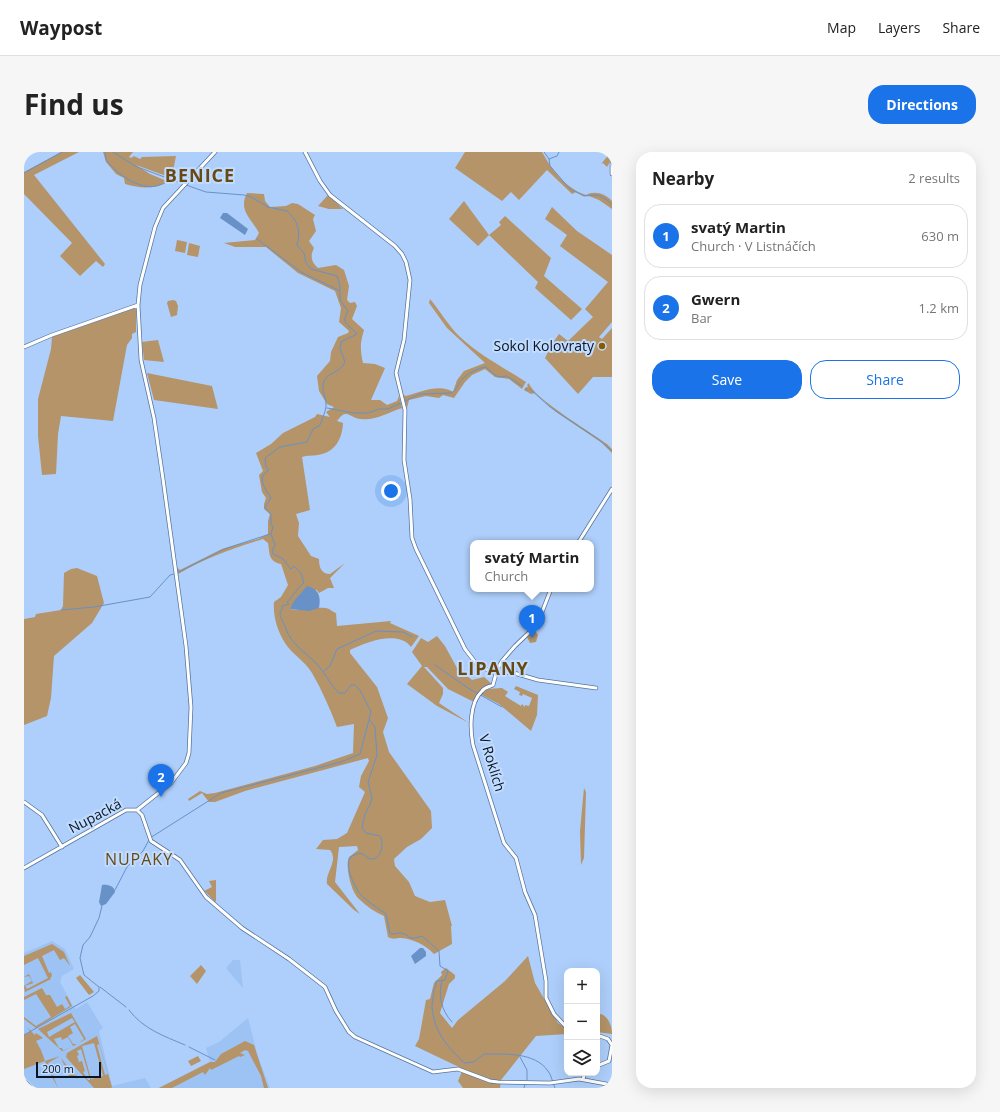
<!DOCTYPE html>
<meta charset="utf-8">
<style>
body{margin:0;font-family:"Open Sans",sans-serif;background:#f6f6f6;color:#222}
.controls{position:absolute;right:12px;bottom:12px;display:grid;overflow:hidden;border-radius:8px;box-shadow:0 4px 16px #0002}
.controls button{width:36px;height:36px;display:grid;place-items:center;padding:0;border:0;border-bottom:1px solid #e0e0e0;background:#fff;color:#222;font:20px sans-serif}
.scale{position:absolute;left:12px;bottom:10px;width:65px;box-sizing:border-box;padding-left:4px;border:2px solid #091524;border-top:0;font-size:11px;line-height:14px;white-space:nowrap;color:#091524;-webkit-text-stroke:3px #c1dcff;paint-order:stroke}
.you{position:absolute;left:367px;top:339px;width:14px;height:14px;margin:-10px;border:3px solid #fff;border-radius:50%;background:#1a73e8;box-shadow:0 0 0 6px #1a73e833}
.badge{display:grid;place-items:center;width:26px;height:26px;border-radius:50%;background:#1a73e8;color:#fff;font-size:13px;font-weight:700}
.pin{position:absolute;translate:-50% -33px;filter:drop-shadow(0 1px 2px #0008)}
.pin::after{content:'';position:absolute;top:21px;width:14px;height:12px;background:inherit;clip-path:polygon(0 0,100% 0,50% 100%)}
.popup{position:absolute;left:446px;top:388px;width:124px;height:52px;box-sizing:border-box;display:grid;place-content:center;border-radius:8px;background:#fff;filter:drop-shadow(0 1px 3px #0005);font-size:13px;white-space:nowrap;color:#767676}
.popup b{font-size:15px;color:#222}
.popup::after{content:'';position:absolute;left:50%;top:100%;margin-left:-8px;border:8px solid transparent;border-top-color:#fff}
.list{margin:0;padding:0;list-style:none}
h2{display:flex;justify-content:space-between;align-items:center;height:52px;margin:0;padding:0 16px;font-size:17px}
h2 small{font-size:13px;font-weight:400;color:#767676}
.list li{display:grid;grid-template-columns:26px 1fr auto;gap:12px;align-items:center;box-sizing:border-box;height:64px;margin:0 8px 8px;padding:0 8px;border:1px solid #e0e0e0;border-radius:16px}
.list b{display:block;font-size:15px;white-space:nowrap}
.list p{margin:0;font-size:13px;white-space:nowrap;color:#767676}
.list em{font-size:13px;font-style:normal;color:#767676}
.actions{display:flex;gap:8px;padding:12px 16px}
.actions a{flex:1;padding:9px 0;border:1px solid #1a73e8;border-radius:16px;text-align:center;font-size:14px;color:#1a73e8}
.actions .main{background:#1a73e8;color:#fff}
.icon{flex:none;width:22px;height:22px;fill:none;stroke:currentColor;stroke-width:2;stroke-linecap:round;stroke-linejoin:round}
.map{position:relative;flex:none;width:588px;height:936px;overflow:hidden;border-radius:16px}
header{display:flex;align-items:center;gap:24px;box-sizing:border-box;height:56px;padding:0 20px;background:#fff;border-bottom:1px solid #e0e0e0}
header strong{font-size:19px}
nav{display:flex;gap:22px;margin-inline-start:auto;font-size:14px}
.intro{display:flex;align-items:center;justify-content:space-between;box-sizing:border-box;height:96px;padding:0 24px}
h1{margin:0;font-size:28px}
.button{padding:10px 18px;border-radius:16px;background:#1a73e8;color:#fff;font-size:14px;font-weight:700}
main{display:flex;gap:24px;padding:0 24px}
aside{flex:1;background:#fff;border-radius:16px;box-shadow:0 4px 16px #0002}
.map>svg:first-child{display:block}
.built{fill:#9dc2f4}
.green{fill:#b49468;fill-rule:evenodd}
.water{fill:#6891c7}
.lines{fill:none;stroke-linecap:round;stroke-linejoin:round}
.stream{stroke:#6891c7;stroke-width:1}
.minor-casing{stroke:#57759c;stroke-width:4.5}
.highway-casing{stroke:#57759c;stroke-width:6}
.minor{stroke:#fff;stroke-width:3}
.highway{stroke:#fff;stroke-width:5}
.poi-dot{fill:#895b00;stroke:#c1dcff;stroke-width:1.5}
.labels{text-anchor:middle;stroke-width:4;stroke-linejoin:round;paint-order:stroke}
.poi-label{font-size:14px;fill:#091524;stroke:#c1dcff;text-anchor:end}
.street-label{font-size:14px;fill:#091524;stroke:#c1dcff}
.quarter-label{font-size:16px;letter-spacing:1px;fill:#694913;stroke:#c1dcff}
.district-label{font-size:18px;font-weight:bold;letter-spacing:1px;fill:#694913;stroke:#c1dcff}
</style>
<header>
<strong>Waypost</strong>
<nav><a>Map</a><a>Layers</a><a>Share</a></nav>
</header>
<div class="intro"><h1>Find us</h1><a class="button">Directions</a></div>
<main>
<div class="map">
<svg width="588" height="936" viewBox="0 0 588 936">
<rect width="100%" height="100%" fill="#aecffb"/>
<path class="built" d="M28 789 41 797 50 817 38 824 36 830 49 854 52 857 63 850 79 876 75 879 88 934 121 926 127 936H12L0 924V801Z
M209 808H216L219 836 202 816Z
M224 866 234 905 246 936H134L186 910 182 896 195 890Z"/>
<path class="green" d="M37 0H55L10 23 81 112 79 115 72 109 56 124 36 104 48 91 0 42V20Z
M79 0H109L105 5 107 6 110 4 116 7 118 5 152 4 148 24 145 25 112 13 126 22 145 30C129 37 118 37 101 32L100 26 92 22 82 10Z
M441 0H518C528 18 541 36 562 43 570 38 582 42 588 49V57L575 48 565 44H560L552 40 548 42 523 18 495 48 487 40 478 49 431 16Z
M587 0 588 6 583 15 579 11 577 12Z
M223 41 240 42 241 49 246 55 262 54 268 51 274 52 291 63 289 67 292 79 285 89 290 96C286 104 287 110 294 116L312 113 320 118 325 134 323 148 326 151 331 150 333 154 328 167 340 178C336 192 336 197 339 211L351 212 361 216 347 248H356L363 253 373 249 375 244 378 256C365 260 351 269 337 267 325 266 323 255 313 269L319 271C318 288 311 300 294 303 289 304 283 303 278 305L286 358 272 362 275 371 274 384 287 404 295 407C295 415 297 422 306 422L321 411 306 426 310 436H304L295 441 293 438 278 440 266 457C280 460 289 455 301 456 306 456 308 460 312 461L313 474 367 469 366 471 395 484 387 495C374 478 343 490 326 498V501L353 535 364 566 359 580 365 600 407 659 408 676 397 687 383 695 370 707 371 714 385 730 391 744 406 750 421 748 428 774H427L428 792 410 802C401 793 390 787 377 786 372 786 369 788 364 785L360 764C351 760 342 754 335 747 327 740 321 714 325 705L334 698 333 694 315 695 311 730 336 762 330 758 303 732C301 720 315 709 306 698L292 697 299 688 313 687 323 681 341 640 335 635 337 624 345 609 344 606 221 639 191 650H185L178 641 165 649 164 647 176 639 183 642 191 641 291 614 329 601 330 572 313 575C306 557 298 538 288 521 281 509 268 502 261 491 253 478 249 464 250 450L257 445 264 433 257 412C244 409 246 402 244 391L239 387C207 397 183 405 154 422L153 425V416L156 418 198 397 234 387 244 382V369L246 362 240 357V352L242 346 238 340 235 323 239 319 232 301 247 292 259 281 291 265 293 262 306 265 302 260 310 255 303 252 295 239 293 224 306 209 307 200 314 185 324 181 325 179 315 170 317 156 311 139 274 121 242 95H211L200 91 231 88 235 81C227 66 214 58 223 41Z
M304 43 319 57H305L294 54Z
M440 49 465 83 477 73 475 70 481 64 527 106 520 124 558 157 547 168 511 136 514 130 465 83 454 94 425 67Z
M528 55 553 79 588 103V170L575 185 578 187 588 176V225H569L554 242 521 206 528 192 535 182 544 189 569 165 561 157 584 130 536 94 543 83 521 67Z
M153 88 163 90 161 101 151 99Z
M165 91 176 94 174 105 163 103Z
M406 147C416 159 424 173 435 184 455 203 479 215 502 230L498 237 485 227 471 225 461 217 448 223 441 230 430 246 419 243 415 246 402 244 385 248 383 256 379 243 382 244C395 240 417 231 429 240L433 228 440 219 461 211 423 176 405 151Z
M149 148 152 149 154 154 153 163 147 165 143 151 144 149Z
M111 156 112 157V180L108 182V186L103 193 89 269 37 264 34 282 32 322 18 323 14 284V247L27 197 28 185Z
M134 188 140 210 120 208 118 190Z
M123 221 188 234 194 257 130 248Z
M505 231C508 245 568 281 583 292L588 297V301L578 291 532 260 511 241 507 242 500 238 502 235H504L503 233Z
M53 416 73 424 80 451 68 471 30 504 27 546 23 564 0 573V467L11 465 12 462 37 458 39 454 40 421 47 417Z
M511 479 514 483 512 490 506 491 503 485Z
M413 484 421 494 433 516 448 528 460 525 469 533 459 537 452 551 424 537 403 515H400L419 536V542L415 551 445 571 413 554 383 532 398 514 388 500 397 486 404 490Z
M492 534 514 543 513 563 507 579 475 552 456 542 463 537 478 536 484 540 481 544 497 554 498 552 501 555V553L505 554 508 546 499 542 498 544 495 543 496 540 490 537Z
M560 636 562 640 560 706 557 713 556 679Z
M192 728V749L191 750 175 733 180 739 188 735 185 729Z
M28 792 40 800 46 814 40 806 36 808 30 798 18 804 25 821 27 820 28 824 26 826 27 827 1 840 0 834 8 829 5 824 0 825 5 822 9 831 1 834 3 837 24 826 14 806 0 813V804Z
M504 804 511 831 534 871 537 873 541 871 543 873V882L512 884 477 928 476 936H439L434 929 439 917 391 894 395 887 402 848 406 847 410 831 418 823 417 820 422 816 431 823V826L425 832 416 861 428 876 434 868 481 829Z
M177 813 182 819 173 832 166 824Z
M56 823 70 840 65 843 52 826Z
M18 836 22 843H26L33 855 38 852 41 857 46 854 41 845 43 844 48 854 12 876 0 867V865L12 874 27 865 12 842 0 848V845Z
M47 861 62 887 55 891 60 887 51 872 46 875 49 881 44 884 49 892H53L49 894 44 885 38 888 37 885 30 887 35 896H38L39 899 47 895 38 899 14 877ZM48 866 51 870 25 885 23 880Z
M577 862C585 865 588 875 588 882L573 880V863Z
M4 876 11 883 12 881 19 886 12 889 17 898 26 893 17 898 21 909 36 904 24 911 34 936 27 923 21 909 0 917V883L6 880Z
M73 884 88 935 87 936H70L42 905 43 901ZM70 891 79 924 67 927 58 894ZM75 892 84 922 81 923 73 893ZM57 897 66 927V928H64L59 920 61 919 58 909 55 910 53 904 55 903 53 899Z
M221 889 230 893 244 936H240L237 924 224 899 221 898 216 901 221 903 216 905 215 904 187 918 186 916 181 923 179 920 148 936H135L186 910H191L197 902Z
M174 904 177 909 167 914 164 909Z
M37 906 47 919 54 925 53 927 51 923 46 926Z"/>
<path class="water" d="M199 61H203L224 77 221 83 196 66Z
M283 434C295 437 297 444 295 456L285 459 266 457 270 449Z
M78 733C83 732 91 734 91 740L82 752 77 754 75 750Z
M396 796H399L402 800V804L391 812 387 804Z"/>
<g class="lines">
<path class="stream" d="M81 0 82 8C93 22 119 42 138 32
M89 0 111 14 159 32
M520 0 525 7 526 14 546 37 560 44 574 43 583 48 588 53
M525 7 533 4 535 0
M0 21 38 0
M162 33 182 40 220 43 227 45 244 55 263 59C274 69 277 79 273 93L280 101 282 111 287 117 313 124 316 134V148L324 159C316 173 326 173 333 182L317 190 316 196 321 210C317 220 305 220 300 229 296 238 303 246 302 255 301 261 298 267 296 273L289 277 283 290 256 295 241 306 242 315 245 318C231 326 242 337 247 346L241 355 247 363V372L249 375 247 382 251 393 248 399 249 402 259 407 267 417 270 414 277 421 280 431C273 436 268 446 263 450L265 452 258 454V458L256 460C256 467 259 469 261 474 267 495 284 500 297 517 303 525 307 533 315 541H321L327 533H331C340 541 340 549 347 559L345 567 351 575 353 603 344 630 348 646 346 653 341 662 338 676 342 681 356 684C360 690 358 708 347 707 343 707 340 702 336 701 333 702 329 703 327 705 319 712 331 736 337 743 340 747 358 759 362 762L366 781C370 783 372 781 376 781 386 781 381 790 398 784L415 799 416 814 424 819 421 828 412 829V834L410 836C410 842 408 848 408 855 410 880 423 894 440 911L450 910 460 902C481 902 511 900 524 919 528 924 528 930 531 936
M233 87 277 120 316 139
M501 237 503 238
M506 237 526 255 574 287 588 299
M303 256 330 261H344L355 257H364L396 242 427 241C433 238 433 233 437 228 443 222 454 216 462 215L471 223 474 225 483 224 498 234
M153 421 200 397 246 382
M37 458 70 455 126 445 146 423 150 422
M411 513 444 536 478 555
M300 519 306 514 313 497 352 479 379 480 388 485
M126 686 197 641 317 610 336 602 345 568
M91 738 103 715 119 699 125 688
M418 828C414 844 417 858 428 870
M76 835 102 855
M105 858C119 877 140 884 161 893
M0 883 69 844 75 839V835L60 823 56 806 59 793 66 785 75 766 78 754
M165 895 191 908
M496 905 503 918V928
M500 936 501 932"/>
<defs>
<path id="minor" d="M281 0 296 29 306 43 371 94 378 102 382 110 386 128 380 188 372 221 381 258 380 308 386 347 388 386 392 397 441 497 451 510 467 520 490 521 514 528 572 536
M588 11V22
M0 195 28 183 114 153
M554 391 588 337
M527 437 513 473 491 494 478 509 473 518 469 533C465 535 461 535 458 539 445 551 446 578 449 593L480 691 492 706 501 740 511 763 522 829V846L530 862 543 876
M0 650 18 663 38 695
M113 658 147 631 162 611 165 601 167 555 162 494 139 327 130 266 117 208 114 153 116 133 131 75 139 56 191 0
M0 716 102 658H113L118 663 127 689 156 708 182 745 218 776 265 807 301 835 312 859 325 880 331 885 409 920 434 917 466 929 474 930 526 931 555 927 588 933
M573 883 584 887 588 893 585 909 573 914
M559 927 561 921"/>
<path id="highway" d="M0 930 6 936"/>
</defs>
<use href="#minor" class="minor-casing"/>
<use href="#highway" class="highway-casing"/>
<use href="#minor" class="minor"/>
<use href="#highway" class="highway"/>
</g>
<circle class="poi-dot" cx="578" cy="194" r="4"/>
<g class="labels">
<g class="poi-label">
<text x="570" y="199">Sokol Kolovraty</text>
</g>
<g class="street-label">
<text transform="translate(468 611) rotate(73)" y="5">V Roklích</text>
<text transform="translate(71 664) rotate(-28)" y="5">Nupacká</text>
</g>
<g class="quarter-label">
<text x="115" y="713">NUPAKY</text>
</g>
<g class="district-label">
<text x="176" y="30">BENICE</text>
<text x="469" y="523">LIPANY</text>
</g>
</g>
</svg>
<div class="controls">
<button>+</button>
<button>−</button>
<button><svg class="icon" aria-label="layers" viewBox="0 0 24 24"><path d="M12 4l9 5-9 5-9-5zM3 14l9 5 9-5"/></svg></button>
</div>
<div class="scale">200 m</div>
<div class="you"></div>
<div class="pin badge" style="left:508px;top:486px">1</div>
<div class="popup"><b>svatý Martin</b>Church</div>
<div class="pin badge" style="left:137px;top:645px">2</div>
</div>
<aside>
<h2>Nearby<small>2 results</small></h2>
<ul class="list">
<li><span class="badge">1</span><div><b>svatý Martin</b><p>Church · V Listnáčích</p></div><em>630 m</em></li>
<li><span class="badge">2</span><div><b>Gwern</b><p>Bar</p></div><em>1.2 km</em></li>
</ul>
<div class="actions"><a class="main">Save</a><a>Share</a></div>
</aside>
</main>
